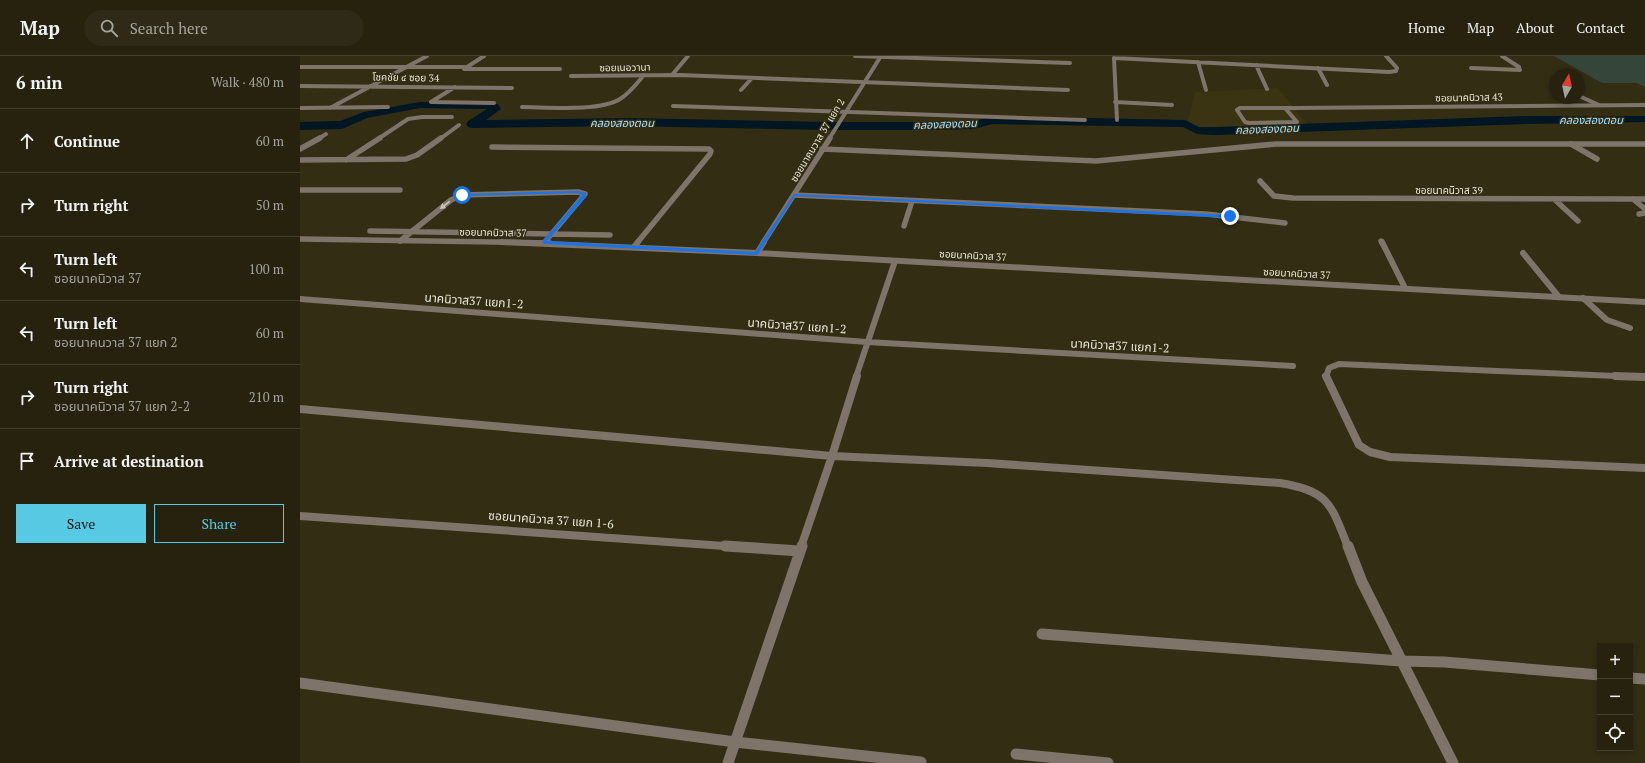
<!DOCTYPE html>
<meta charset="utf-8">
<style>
body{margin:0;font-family:"PT Serif","Noto Sans Thai",serif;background:#2e2a17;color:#f1f3f6}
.controls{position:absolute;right:12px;bottom:12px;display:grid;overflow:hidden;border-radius:0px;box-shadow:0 2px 6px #0003}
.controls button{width:36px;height:36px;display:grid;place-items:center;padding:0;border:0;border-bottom:1px solid #423f2e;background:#26220e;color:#f1f3f6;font:20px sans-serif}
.compass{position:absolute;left:1249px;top:12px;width:36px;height:36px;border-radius:50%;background:#26220e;box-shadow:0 2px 6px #0003;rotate:9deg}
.stop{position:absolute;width:12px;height:12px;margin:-9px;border:3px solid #1a73e8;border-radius:50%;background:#fff}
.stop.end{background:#1a73e8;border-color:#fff;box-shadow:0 1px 4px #0008}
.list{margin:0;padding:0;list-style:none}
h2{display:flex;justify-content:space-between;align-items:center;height:52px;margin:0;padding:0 16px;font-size:17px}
h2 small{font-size:13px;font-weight:400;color:#a4a49e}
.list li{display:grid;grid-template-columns:26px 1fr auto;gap:12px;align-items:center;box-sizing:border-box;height:64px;padding:0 16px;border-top:1px solid #423f2e}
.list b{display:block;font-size:15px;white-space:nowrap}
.list p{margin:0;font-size:13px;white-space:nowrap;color:#a4a49e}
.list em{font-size:13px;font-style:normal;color:#a4a49e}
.actions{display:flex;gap:8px;padding:12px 16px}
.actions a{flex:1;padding:9px 0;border:1px solid #57c9e2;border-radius:0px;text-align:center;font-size:14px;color:#57c9e2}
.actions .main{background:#57c9e2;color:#111}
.icon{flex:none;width:22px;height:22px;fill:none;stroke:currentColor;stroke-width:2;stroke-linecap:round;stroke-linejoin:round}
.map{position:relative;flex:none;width:1345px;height:707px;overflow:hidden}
header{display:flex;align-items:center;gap:24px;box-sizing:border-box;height:56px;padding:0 20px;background:#26220e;border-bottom:1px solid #423f2e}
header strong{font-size:19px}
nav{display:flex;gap:22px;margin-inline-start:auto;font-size:14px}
.search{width:280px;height:36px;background:#2e2a17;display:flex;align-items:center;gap:10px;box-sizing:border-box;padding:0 14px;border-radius:22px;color:#a4a49e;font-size:15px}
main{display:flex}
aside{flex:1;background:#26220e}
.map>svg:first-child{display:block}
.built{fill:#3b3412}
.green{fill:#35453a}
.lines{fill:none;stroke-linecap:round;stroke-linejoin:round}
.canal{fill:#001723;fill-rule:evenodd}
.service-far3{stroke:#7e746a;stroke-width:4}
.service-far2{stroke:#7e746a;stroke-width:5.5}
.service-far1{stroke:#7e746a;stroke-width:6}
.service{stroke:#7e746a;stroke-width:11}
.minor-far4{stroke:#7e746a;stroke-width:4}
.minor-far3{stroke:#7e746a;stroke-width:5.5}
.minor-far2{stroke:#7e746a;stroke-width:6}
.minor-far1{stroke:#7e746a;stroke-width:8}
.minor{stroke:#7e746a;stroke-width:11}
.tertiary-far2{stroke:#7e746a;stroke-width:4}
.tertiary-far1{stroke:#7e746a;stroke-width:5.5}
.tertiary{stroke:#7e746a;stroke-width:6}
.oneway{fill:#cbc6b8}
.route{fill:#1a73e8}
.labels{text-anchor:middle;stroke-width:3;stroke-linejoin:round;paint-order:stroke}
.far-street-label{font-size:10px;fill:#ece9da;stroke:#322d13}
.far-water-label{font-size:11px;font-style:italic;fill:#a4e0fd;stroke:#322d13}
.street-label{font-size:12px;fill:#ece9da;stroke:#322d13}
</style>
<header>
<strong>Map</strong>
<div class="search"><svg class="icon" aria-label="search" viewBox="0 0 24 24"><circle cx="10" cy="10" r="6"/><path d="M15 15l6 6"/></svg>Search here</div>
<nav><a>Home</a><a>Map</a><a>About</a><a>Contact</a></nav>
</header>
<main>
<aside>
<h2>6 min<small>Walk · 480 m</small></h2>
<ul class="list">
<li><svg class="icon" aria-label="ahead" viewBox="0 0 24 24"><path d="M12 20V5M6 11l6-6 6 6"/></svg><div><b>Continue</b></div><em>60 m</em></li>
<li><svg class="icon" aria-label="right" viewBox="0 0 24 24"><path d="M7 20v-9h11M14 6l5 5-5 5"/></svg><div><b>Turn right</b></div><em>50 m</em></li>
<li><svg class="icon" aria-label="left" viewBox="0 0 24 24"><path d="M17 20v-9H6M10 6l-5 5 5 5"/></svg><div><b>Turn left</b><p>ซอยนาคนิวาส 37</p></div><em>100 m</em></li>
<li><svg class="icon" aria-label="left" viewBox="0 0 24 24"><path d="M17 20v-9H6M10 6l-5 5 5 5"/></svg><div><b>Turn left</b><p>ซอยนาคนวาส 37 แยก 2</p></div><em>60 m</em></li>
<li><svg class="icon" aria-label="right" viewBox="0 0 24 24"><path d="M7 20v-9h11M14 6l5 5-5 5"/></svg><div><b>Turn right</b><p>ซอยนาคนิวาส 37 แยก 2-2</p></div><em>210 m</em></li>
<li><svg class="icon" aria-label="arrive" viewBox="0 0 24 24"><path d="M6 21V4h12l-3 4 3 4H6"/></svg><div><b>Arrive at destination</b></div></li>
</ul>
<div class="actions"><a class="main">Save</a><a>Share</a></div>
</aside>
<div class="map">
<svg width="1345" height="707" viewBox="0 0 1345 707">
<rect width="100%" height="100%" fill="#322d13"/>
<path class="built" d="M978 32 1008 69 904 73 896 71 888 65 895 36Z"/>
<path class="green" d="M1254 0H1345V31L1336 27H1302Z"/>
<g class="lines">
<path class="canal" d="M120 46 198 48 201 53 186 64 328 62 526 66H635L674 65 692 60 885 64 899 71H915L1225 60H1345V66L1225 68 915 79 897 78 883 71 692 68 674 73 635 74H526L328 70 172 72 168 71 166 68 168 65 187 53 120 52 67 62 42 73 0 74V66L40 65 64 56Z"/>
<path class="service-far3" d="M1279 40 1299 49
M940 52H985L997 66 949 67 945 66 937 54Z
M985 52H994"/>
<path class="service-far2" d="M1271 88 1297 103
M604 170 612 145
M70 175 310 179
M100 185 151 144 162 139 278 136 285 138 244 187
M1081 185 1082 187"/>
<path class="service-far1" d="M1082 186 1105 232
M1283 242 1307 264 1330 272"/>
<path class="service" d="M435 686 621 706"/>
<path class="minor-far4" d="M184 0 164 13H260
M555 0 770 7
M814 2 1089 16 1096 15 1097 12 1086 0
M814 2 817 64
M898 6 906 34
M956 9 967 33
M0 11H165
M1018 12 1027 29
M1171 12 1220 14 1219 11 1202 0
M372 19 388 0
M271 20 380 19 768 34
M0 30 212 32
M155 31 131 46 194 47
M441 34 452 22
M815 46 872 49
M373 50 785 64
M222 51C246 51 300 56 320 43 330 37 337 27 344 19
M0 52 88 51
M30 52 127 0
M994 52 1345 49
M18 83 26 78
M78 83 108 63 122 61H152
M140 83 159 69"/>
<path class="minor-far3" d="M192 91 409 93 411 95 410 98 337 187
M0 93 20 82
M522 93 796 105 976 88H1345
M0 104 106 103 117 99 141 82
M46 104 80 82
M960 125 974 140 993 142 1345 143
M0 134H100
M494 139 906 158 985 167
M1254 143 1278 165
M1333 143 1345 153
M1339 158 1345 157
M0 183 250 187"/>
<path class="minor-far2" d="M201 186 457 197
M334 191 338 186
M1223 197 1259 241
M0 243 567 286 993 310
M556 321 595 205
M1026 321 1029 312 1039 308 1338 321"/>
<path class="minor-far1" d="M1026 320 1059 389 1070 396 1090 401 1345 412
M1315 320 1345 321
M0 353 532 400 687 407 980 427C1029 435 1031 448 1048 491
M0 460 439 491
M501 491 532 400 557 320"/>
<path class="minor" d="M425 490 500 495
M1048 490 1062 526 1153 707
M742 578 1101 605 1144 606 1300 619
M1330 622 1345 623
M0 627 435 686
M716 698 808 707
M428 707 502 490"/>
<path class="tertiary-far2" d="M529 83 581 0"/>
<path class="tertiary-far1" d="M463 187 530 82"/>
<path class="tertiary" d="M464 186 457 197 1345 246"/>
</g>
<defs><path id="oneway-solid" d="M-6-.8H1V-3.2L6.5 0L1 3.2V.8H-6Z"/></defs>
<use class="oneway" href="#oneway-solid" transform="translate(145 149) rotate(142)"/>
<path class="route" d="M278 135 286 137V141L247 185 455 196 494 138 930 159 932 160 930 162 495 140 459 197 457 199 244 188 242 186 282 139 278 137 162 140 160 139 162 138Z"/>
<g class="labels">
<g class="far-street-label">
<text transform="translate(325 11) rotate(-1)" y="4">ซอยเนอวานา</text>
<text transform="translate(106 21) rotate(1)" y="4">โชคชัย ๔ ซอย 34</text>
<text transform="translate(1169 41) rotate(-1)" y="4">ซอยนาคนิวาส 43</text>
<text transform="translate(517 84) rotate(-59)" y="4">ซอยนาคนวาส 37 แยก 2</text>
<text x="1149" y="138">ซอยนาคนิวาส 39</text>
<text transform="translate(193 176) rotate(1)" y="4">ซอยนาคนิวาส 37</text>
<text transform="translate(673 199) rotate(3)" y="4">ซอยนาคนิวาส 37</text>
<text transform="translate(997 217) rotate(3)" y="4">ซอยนาคนิวาส 37</text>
</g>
<g class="far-water-label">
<text x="1291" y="68">คลองสองตอน</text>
<text x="322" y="71">คลองสองตอน</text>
<text transform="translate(645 68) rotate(-2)" y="4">คลองสองตอน</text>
<text transform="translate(967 73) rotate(-2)" y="4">คลองสองตอน</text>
</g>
<g class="street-label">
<text transform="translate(174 245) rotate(4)" y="4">นาคนิวาส37 แยก1-2</text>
<text transform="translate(497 270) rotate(4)" y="4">นาคนิวาส37 แยก1-2</text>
<text transform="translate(820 290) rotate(3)" y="4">นาคนิวาส37 แยก1-2</text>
<text transform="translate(251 464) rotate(4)" y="4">ซอยนาคนิวาส 37 แยก 1-6</text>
</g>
</g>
</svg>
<div class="controls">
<button>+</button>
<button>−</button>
<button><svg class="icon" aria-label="locate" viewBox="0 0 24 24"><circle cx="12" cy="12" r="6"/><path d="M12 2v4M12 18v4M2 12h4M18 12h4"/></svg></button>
</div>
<svg class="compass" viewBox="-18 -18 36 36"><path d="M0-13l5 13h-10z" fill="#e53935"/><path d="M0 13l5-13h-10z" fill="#a4a49e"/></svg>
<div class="stop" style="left:162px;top:139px"></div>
<div class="stop end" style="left:930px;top:160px"></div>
</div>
</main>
